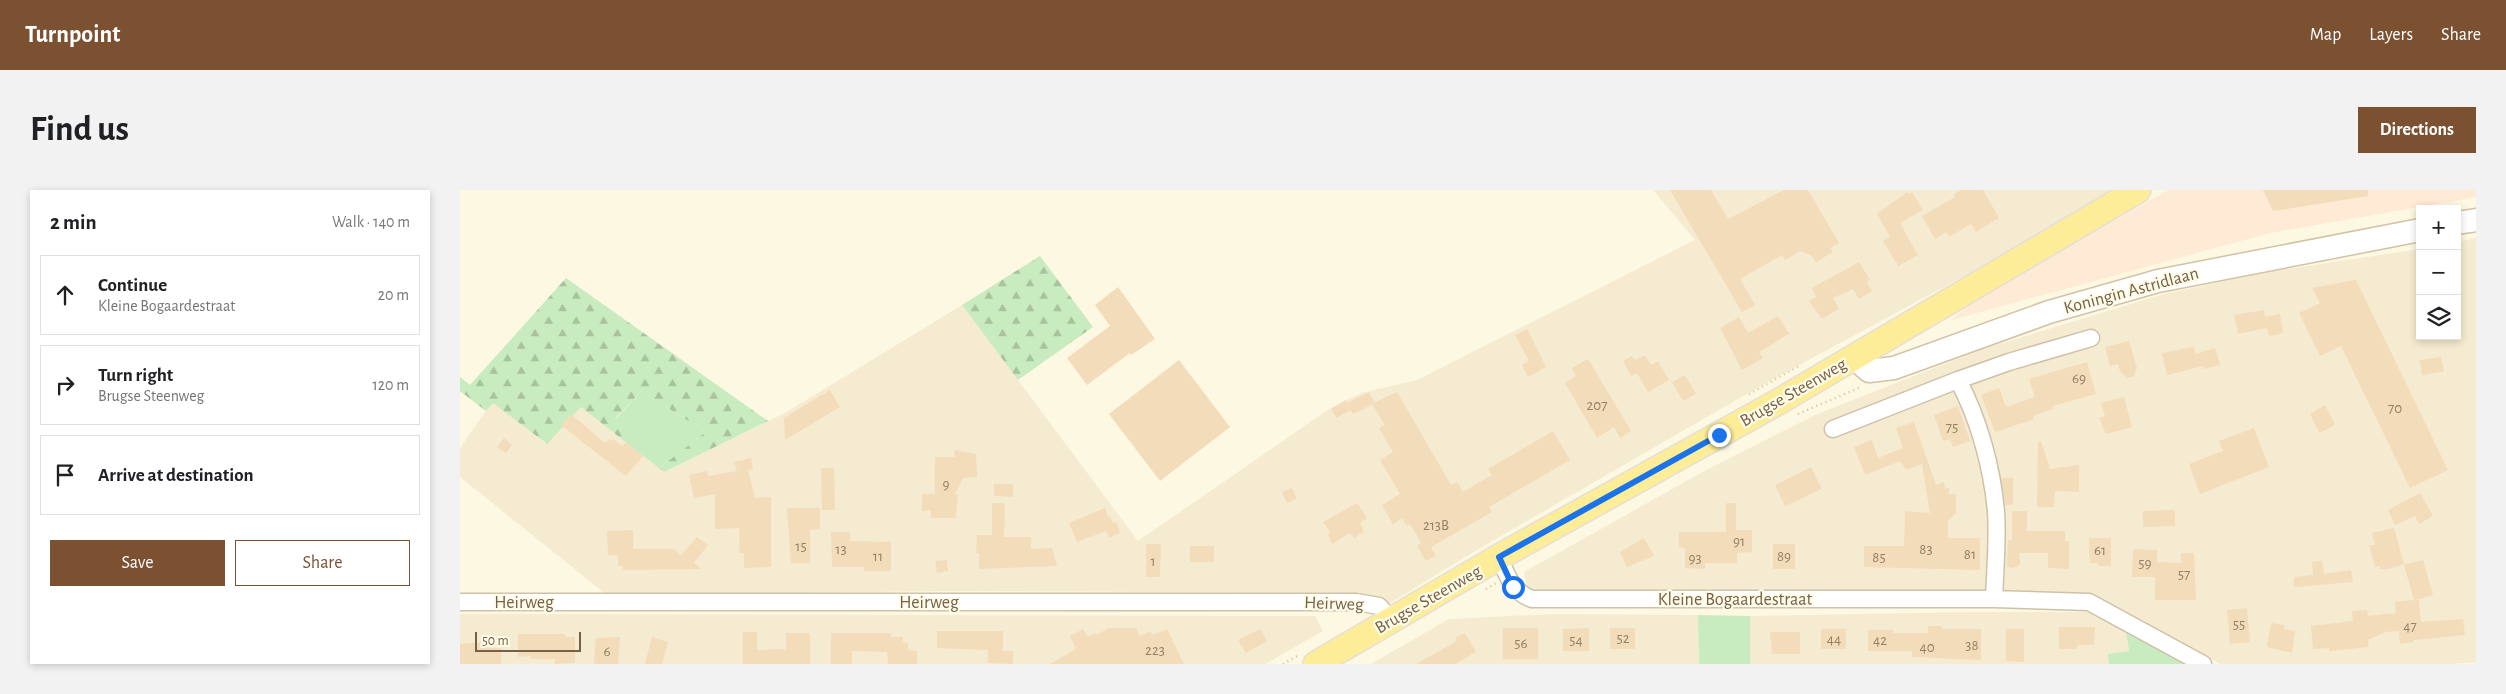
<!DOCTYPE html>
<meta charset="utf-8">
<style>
body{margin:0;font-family:"Alegreya Sans",sans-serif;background:#f2f2f2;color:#202124}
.controls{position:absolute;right:15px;top:15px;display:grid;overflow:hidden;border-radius:0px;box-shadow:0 2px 8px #0003}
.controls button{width:45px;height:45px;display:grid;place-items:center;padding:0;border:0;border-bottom:1px solid #e0e0e0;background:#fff;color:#202124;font:25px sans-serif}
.scale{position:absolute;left:15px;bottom:12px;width:106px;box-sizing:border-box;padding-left:5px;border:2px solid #756148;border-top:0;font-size:14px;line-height:18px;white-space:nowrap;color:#756148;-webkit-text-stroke:4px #fffbe9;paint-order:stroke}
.stop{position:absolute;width:15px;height:15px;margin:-11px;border:4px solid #1a73e8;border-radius:50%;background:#fff}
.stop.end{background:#1a73e8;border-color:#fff;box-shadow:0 1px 5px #0008}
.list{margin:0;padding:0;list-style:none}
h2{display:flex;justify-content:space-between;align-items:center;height:65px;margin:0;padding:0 20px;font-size:21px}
h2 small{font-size:16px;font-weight:400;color:#757577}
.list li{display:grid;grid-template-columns:32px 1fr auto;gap:15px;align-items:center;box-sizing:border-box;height:80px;margin:0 10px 10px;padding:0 10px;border:1px solid #e0e0e0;border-radius:0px}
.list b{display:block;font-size:19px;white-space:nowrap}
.list p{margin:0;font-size:16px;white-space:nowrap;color:#757577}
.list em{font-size:16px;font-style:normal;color:#757577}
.actions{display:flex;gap:10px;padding:15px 20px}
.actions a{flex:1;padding:11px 0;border:1px solid #7b5132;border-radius:0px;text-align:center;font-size:18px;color:#7b5132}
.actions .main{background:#7b5132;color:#fff}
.icon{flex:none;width:28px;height:28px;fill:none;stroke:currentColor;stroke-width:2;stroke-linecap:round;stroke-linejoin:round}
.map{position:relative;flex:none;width:2016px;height:474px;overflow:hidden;border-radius:0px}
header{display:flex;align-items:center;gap:30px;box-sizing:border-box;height:70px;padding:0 25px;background:#7b5132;color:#fff}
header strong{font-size:24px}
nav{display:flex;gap:28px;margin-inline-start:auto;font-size:18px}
.intro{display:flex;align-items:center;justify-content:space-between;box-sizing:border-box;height:120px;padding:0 30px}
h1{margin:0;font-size:35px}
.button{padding:12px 22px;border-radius:0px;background:#7b5132;color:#fff;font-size:18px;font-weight:700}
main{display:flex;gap:30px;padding:0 30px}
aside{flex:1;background:#fff;border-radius:0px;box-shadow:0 2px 8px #0003}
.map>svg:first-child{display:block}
.residential{fill:#f5ebd0}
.commercial{fill:#feead5}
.green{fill:#c9ebc0}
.forest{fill:url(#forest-firs)}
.building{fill:#f3dcb9}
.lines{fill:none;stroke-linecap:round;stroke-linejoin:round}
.street-casing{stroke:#cec1a9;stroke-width:19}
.secondary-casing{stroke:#d2c3a6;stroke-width:25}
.primary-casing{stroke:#e3dfda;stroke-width:28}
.path{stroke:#d8c09c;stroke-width:2.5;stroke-dasharray:1 4;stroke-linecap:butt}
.street{stroke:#fff;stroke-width:16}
.secondary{stroke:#fff;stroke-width:22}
.primary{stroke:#feed98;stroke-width:25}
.route{stroke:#1a73e8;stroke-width:6}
.labels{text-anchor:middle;stroke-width:4.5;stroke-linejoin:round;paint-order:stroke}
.number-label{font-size:15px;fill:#948064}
.street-label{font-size:18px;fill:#756148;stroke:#fffbe9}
</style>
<header>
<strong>Turnpoint</strong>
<nav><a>Map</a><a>Layers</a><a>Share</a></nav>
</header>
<div class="intro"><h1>Find us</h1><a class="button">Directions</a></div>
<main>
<aside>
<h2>2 min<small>Walk · 140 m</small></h2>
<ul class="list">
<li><svg class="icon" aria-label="ahead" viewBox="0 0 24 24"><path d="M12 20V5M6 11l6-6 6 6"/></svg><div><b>Continue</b><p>Kleine Bogaardestraat</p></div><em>20 m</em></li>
<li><svg class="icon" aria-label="right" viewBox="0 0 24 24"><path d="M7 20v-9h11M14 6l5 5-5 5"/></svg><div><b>Turn right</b><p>Brugse Steenweg</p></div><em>120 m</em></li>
<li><svg class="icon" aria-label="arrive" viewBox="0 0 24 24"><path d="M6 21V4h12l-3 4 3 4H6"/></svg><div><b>Arrive at destination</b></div></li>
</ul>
<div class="actions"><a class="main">Save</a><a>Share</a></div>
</aside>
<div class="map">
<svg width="2016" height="474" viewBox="0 0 2016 474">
<defs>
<pattern id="forest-firs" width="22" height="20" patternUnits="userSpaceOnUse" patternTransform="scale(1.25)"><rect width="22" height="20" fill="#c9ebc0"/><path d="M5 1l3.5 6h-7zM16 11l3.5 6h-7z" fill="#a8c29e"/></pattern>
</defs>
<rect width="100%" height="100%" fill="#fdf8e2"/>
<path class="residential" d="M1193 0H1657L1573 49 1304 194 1015 361 927 415 899 403 492 401 147 405 0 287V258L32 212 86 254 121 217 204 282 325 223 502 115 678 351 869 219 901 203 957 190 1235 50Z
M2016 48V472L1990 474H1760L1624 403 1267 402 1078 404 1067 396 1064 382 1248 279 1357 224 1523 159 1704 104 1807 82 1960 59V146H1997V52Z
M1516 422H1633L1666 442 1669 461 1649 464V474H1290V426Z
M0 424 855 426 863 441 805 474H0Z
M1094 424 1238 425 1239 474H911L989 429Z"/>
<path class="commercial" d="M1708 0H2016V7L1810 43 1491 130 1521 105Z"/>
<path class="green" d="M181 201 246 242 199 278 168 254 155 230Z
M1238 425 1290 426V474H1239Z
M1666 442 1729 474H1649L1648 464 1669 461Z"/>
<path class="forest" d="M580 66 633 137 558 190 502 115Z
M106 88 308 231 204 282 199 278 246 242 181 201 155 229 175 246 168 254 121 217 87 254 33 213 26 221 0 201V187L10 195Z"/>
<path class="building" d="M1210 0H1251L1268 29 1324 0H1348L1379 53 1370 58 1373 62 1356 72 1351 65 1340 61 1325 70 1322 65 1280 89 1295 115 1282 122Z
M1501 0H1523L1539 28 1516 42 1511 34 1489 47 1486 42 1475 49 1462 26 1495 7 1494 4Z
M1803 0H1908V6L1813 21Z
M1447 2 1449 4 1452 2 1463 20 1440 33 1458 65 1438 76 1423 51 1430 47 1417 24Z
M1399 72 1410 90 1407 92 1412 101 1399 109 1393 99 1373 108 1379 119 1362 129 1349 111 1356 107 1352 98Z
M1896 90 1988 280 1950 298 1881 156 1860 166 1839 123 1860 113 1852 98Z
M658 97 695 149 671 165 670 163 627 195 607 168 650 136 635 115Z
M1804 120 1805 127 1820 124 1823 143 1809 146 1807 138 1778 144 1774 125Z
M1318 126 1329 144 1299 162 1303 168 1282 180 1260 138 1279 127 1288 143Z
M1067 139 1086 177 1068 187 1062 175 1069 171 1055 145Z
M1669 151 1677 178 1674 186 1667 188 1660 181 1658 174 1650 176 1645 157Z
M1734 157 1736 164 1755 158 1760 175 1744 179 1743 176 1707 185 1702 163Z
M1185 165 1191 175 1198 171 1209 190 1188 202 1177 183 1171 186 1163 171 1172 166 1175 170Z
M1981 167 1984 181 1962 185 1960 170Z
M1128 169 1171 241 1160 248 1154 237 1137 248 1105 193 1116 186 1112 178Z
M719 170 770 237 700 291 649 224Z
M1627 172 1636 204 1592 216 1593 219 1573 226 1574 229 1535 242 1521 205 1539 198 1546 217 1575 207 1569 189Z
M1225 185 1236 204 1223 211 1212 192Z
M370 200 380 217 325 250 324 228Z
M909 202 915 213 893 224 889 217 891 220 876 228 871 219 886 210 887 213Z
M937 202 991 295 997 292 1003 302 1032 285 1028 279 1093 241 1110 270 1029 317 1032 322 971 357 976 366 966 371 957 356 961 353 950 334 947 336 942 328 933 334 922 315 940 304 920 270 933 262 919 238 925 235 912 214Z
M1664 207 1672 237 1646 244 1639 228 1645 226 1641 213Z
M1865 215 1875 235 1859 243 1850 224Z
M1498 216 1510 251 1493 257 1490 249 1483 251 1474 225Z
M111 224 145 253 149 249 151 251 153 249 162 256 166 252 183 266 166 286 101 235Z
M1454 232 1476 295 1484 292 1485 299 1489 298V304H1496V323L1488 331V348H1520V380L1404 377V356H1444L1445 321 1470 323 1462 274 1446 280 1440 271 1405 285 1394 257 1412 250 1418 268 1443 258 1436 238Z
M1794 238 1809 277 1740 304 1729 274 1763 261 1759 251Z
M44 248 52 255 46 263 37 257Z
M1581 251 1590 279 1619 275V302L1595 301 1594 317H1577L1578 252Z
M494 260 516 264 517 287 503 288 495 304 498 305 496 328H471V320L462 321V304H475V267H495Z
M291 268 293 279 288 280 295 308 311 307V377L284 378V363H280L279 338 255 339V304L234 308 229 285 247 281 248 286 277 281 274 272Z
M1351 277 1362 299 1325 316 1315 295Z
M361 278H374L375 320H362Z
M1541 288H1553V315H1545Z
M534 294H553V307L534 306Z
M832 298 837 308 827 313 822 302Z
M1960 303 1973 326 1959 334 1955 326 1935 335 1928 320Z
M532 313H545L544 347H571V359L592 358 597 376 519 379V363H516L517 345H532Z
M897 313 907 328 900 333 904 342 894 348 890 343 872 354 868 345 870 342 863 332Z
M1266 313H1276V340H1292V362L1277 363V373H1245V379L1225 378V358L1219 357V342H1266Z
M327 318H360V339L350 340V373H331Z
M645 318 648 327 650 326 653 333 656 332 660 343 649 348 646 341 617 352 609 333Z
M1715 320V336L1683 337V321Z
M1552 321H1567V341H1605V351H1609V379L1588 378V363H1559L1560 373 1557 377 1551 378 1547 376 1548 350H1552Z
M1934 338 1944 374 1928 379H1920V376L1915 377 1909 355H1915L1912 343Z
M173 340V359H214L221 365 237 347 248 355 234 373 241 379 163 380V376H158V365H148L147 341Z
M371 342H390V351L431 352V381H404V377H372Z
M1184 348 1194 366 1167 377 1160 362Z
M1629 348H1651V376H1638V373H1630Z
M686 354H701L700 387H686Z
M1313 354H1335V379H1313Z
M730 356H754V372H730Z
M1673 359 1697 360V372L1721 373V363H1734L1736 410H1695V387H1672Z
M487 370 488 381 477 383 475 371Z
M1963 370 1973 405 1956 410H1959L1961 432 2003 429 2005 445 1954 450 1953 452 1940 454 1939 441 1925 442 1908 450 1909 457 1869 461V458L1853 459 1851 436 1893 431 1892 421 1907 420 1908 426 1936 423 1935 412 1954 410 1944 375Z
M1862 371 1864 384 1891 380 1893 392 1834 397V387L1853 385 1852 372Z
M1787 418 1790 452 1770 454 1767 420Z
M1811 433 1824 435V439L1835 441 1832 463 1807 457Z
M1468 436H1482V439H1521V470L1452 467V461H1408V440H1433V443H1468Z
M1599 437H1635L1634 455H1617V459H1599Z
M649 438H676L680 446 691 441 693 445 707 439 724 474H590L616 459 610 446 623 439 628 447 635 443 636 445Z
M1043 438H1078V469H1043Z
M1129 438V461H1103V439Z
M1150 438H1175V459H1150Z
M800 439 807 451 786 463 778 450Z
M1361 439H1386V459H1361Z
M1546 439H1564V472L1546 471Z
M477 441H543V461H553V474L528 473V460L477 458Z
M283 442H297V460L326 459V443H350V474H283Z
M1310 442H1340V464H1312Z
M371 443H431V447H443V452L448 453V460L457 461V474H428L427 462 392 461V474H371Z
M1005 443 1016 462 995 474H956L997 451 995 448Z
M58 444H105V447H115V473L95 474V469H71V466L58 467Z
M160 447 158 474H134L136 448Z
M192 447 208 452 202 474H185Z
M28 452V458H41V474H0V454Z"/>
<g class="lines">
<defs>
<path id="street" d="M1373 239 1498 190
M1039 367C1047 385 1052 402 1072 409H1534L1629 412 1743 474
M1534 409C1535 381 1538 350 1536 321 1532 278 1519 229 1498 190L1549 172 1631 148
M0 412H896L919 416 931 430"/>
<path id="secondary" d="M1997 33 2016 30
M1394 168 1409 181 1434 178 1589 122 1698 91 1960 40"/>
<path id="primary" d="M856 474 1039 367 1318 212 1678 0"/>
</defs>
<use href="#street" class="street-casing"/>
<use href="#secondary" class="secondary-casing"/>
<use href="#primary" class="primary-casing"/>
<path class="path" d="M1289 204 1339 176
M1338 224 1401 197
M1026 399 1036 393
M823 474 839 465"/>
<use href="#street" class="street"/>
<use href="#secondary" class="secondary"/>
<use href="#primary" class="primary"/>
</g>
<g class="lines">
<path class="route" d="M1053 397 1039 367 1259 245"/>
</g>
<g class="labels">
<g class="number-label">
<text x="1619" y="193">69</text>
<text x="1137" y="220">207</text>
<text x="1935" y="223">70</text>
<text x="1492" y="242">75</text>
<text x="486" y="299">9</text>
<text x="976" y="340">213B</text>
<text x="1279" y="356">91</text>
<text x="341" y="361">15</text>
<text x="381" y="364">13</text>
<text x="1466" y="364">83</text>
<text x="1640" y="365">61</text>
<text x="1510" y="369">81</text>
<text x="418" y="371">11</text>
<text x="1324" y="371">89</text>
<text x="1419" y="372">85</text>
<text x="1235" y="373">93</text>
<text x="693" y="376">1</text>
<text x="1685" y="378">59</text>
<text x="1724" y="389">57</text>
<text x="1779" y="439">55</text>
<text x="1950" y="441">47</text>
<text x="1163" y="453">52</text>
<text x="1374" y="454">44</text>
<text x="1116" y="455">54</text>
<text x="1420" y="455">42</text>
<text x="1061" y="458">56</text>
<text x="1512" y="460">38</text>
<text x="1467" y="462">40</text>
<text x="695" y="465">223</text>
<text x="147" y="466">6</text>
</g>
<g class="street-label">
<text transform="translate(1671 100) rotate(-15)" y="6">Koningin Astridlaan</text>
<text transform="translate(1333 202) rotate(-30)" y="6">Brugse Steenweg</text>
<text transform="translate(968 409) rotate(-30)" y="6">Brugse Steenweg</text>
<text x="1275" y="415">Kleine Bogaardestraat</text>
<text x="64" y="418">Heirweg</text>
<text x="469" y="418">Heirweg</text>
<text transform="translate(874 413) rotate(2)" y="6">Heirweg</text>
</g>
</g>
</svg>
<div class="controls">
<button>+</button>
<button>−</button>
<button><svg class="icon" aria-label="layers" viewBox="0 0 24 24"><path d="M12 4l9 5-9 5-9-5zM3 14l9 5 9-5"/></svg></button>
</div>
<div class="scale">50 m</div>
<div class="stop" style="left:1053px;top:397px"></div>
<div class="stop end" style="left:1259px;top:245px"></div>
</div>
</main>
